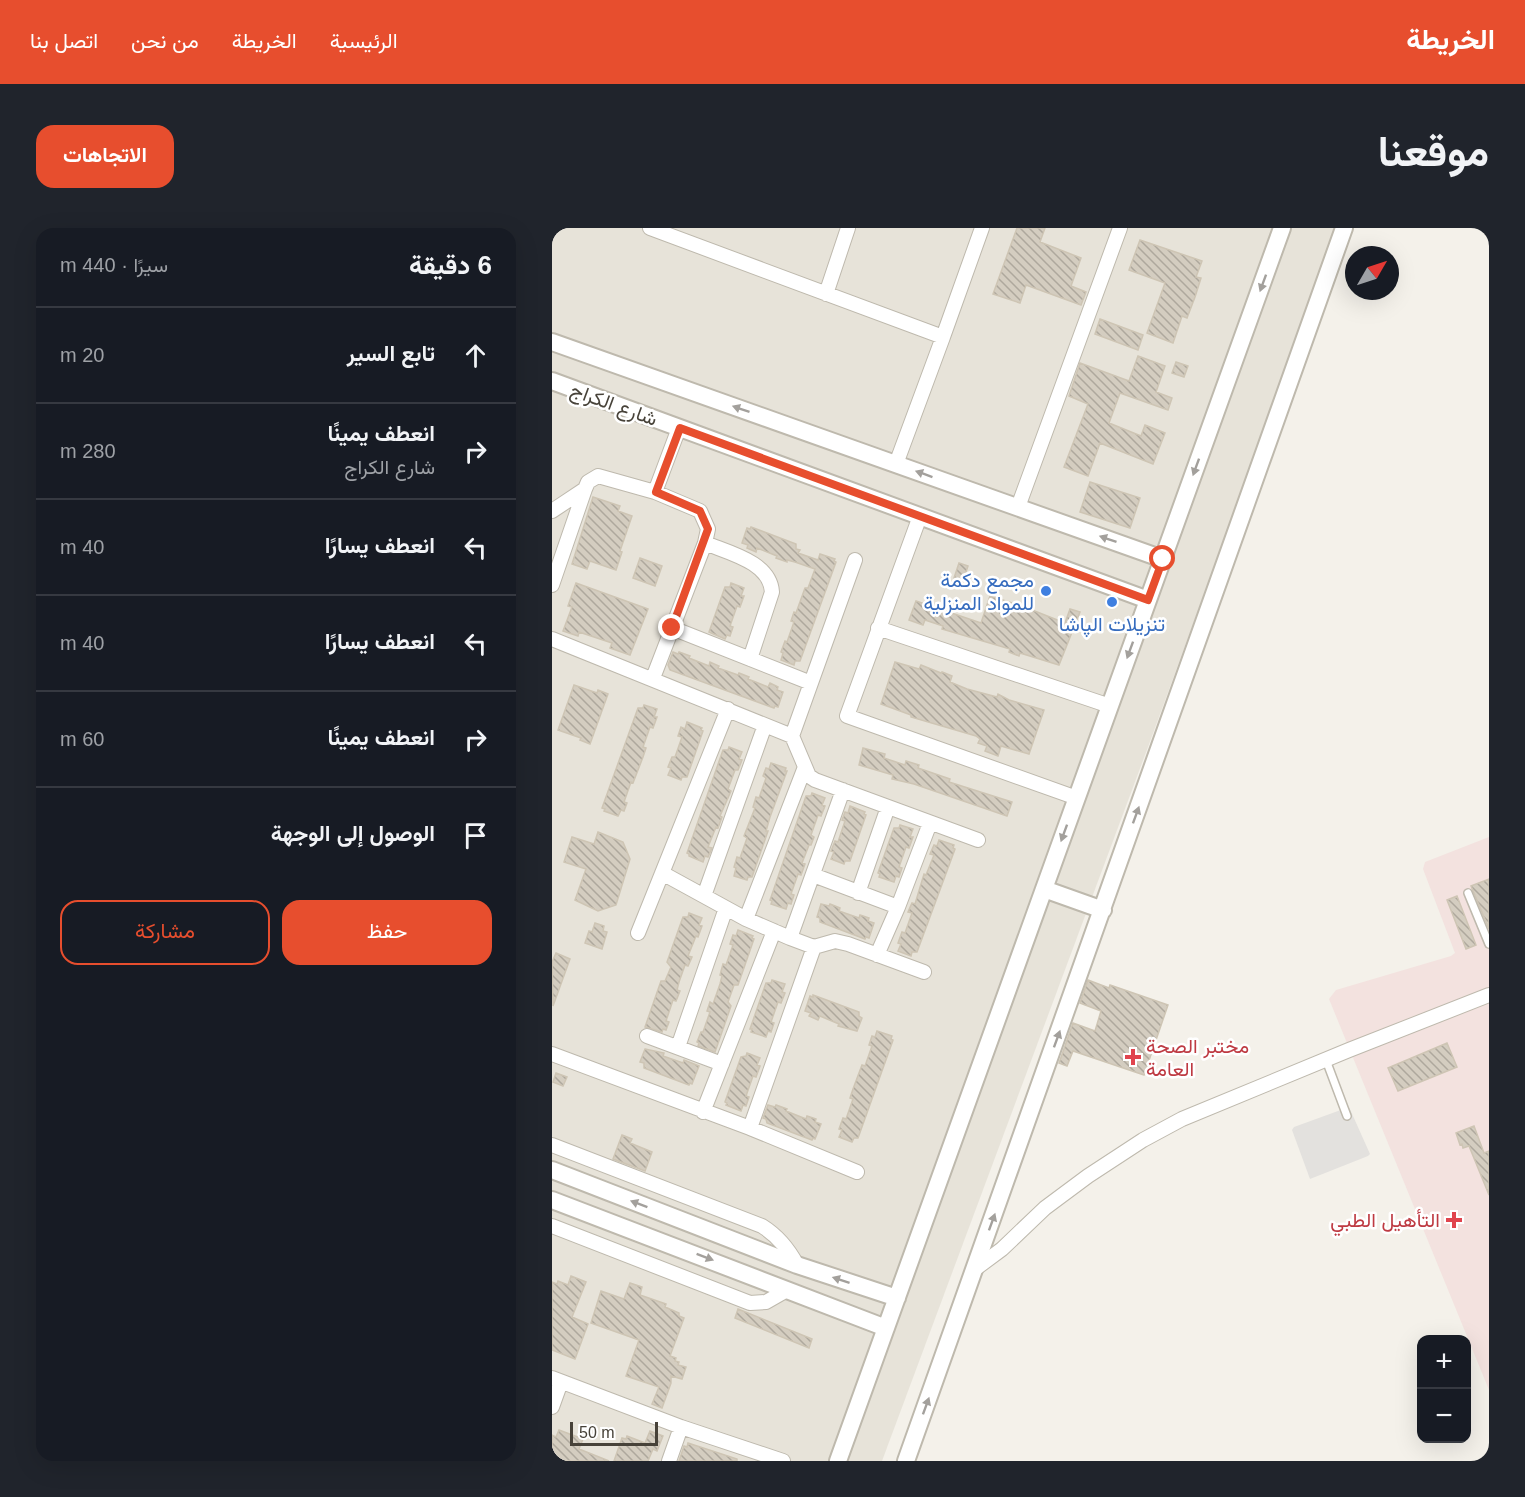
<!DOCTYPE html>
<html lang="ar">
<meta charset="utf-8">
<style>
body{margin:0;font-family:Helvetica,Vazirmatn,sans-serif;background:#20242c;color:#f1f3f6;direction:rtl}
.controls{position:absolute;right:18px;bottom:18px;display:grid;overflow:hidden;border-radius:12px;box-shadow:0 6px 24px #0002}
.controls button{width:54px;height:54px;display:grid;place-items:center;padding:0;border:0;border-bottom:2px solid #363941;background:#171b24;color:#f1f3f6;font:30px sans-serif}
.compass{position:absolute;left:793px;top:18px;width:54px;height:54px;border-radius:50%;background:#171b24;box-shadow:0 6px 24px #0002;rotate:51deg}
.scale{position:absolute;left:18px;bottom:15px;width:88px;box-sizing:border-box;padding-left:6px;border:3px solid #474239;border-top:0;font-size:16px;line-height:21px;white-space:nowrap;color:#474239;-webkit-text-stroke:4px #fff;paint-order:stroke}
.stop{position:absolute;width:18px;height:18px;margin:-14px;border:4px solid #e74e2e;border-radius:50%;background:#fff}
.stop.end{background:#e74e2e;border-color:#fff;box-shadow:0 2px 6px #0008}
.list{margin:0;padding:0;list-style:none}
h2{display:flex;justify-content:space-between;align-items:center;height:78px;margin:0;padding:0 24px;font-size:26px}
h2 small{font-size:20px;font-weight:400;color:#9ea1a6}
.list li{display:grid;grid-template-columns:39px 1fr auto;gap:18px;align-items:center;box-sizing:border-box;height:96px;padding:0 24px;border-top:2px solid #363941}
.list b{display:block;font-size:22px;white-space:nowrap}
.list p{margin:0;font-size:20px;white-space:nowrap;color:#9ea1a6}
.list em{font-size:20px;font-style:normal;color:#9ea1a6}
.actions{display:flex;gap:12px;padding:18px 24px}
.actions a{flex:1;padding:14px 0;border:2px solid #e74e2e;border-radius:18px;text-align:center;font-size:21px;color:#e74e2e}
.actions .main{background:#e74e2e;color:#fff}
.icon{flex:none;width:33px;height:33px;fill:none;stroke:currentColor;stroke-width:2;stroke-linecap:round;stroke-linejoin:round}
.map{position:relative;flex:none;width:937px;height:1233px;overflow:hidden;direction:ltr;border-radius:18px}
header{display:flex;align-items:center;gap:36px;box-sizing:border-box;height:84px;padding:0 30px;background:#e74e2e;color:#fff}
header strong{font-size:28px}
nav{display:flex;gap:33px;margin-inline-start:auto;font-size:21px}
.intro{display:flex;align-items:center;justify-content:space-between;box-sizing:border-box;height:144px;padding:0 36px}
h1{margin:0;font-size:42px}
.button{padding:15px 27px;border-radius:18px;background:#e74e2e;color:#fff;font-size:21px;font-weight:700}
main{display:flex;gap:36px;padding:0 36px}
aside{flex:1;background:#171b24;border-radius:18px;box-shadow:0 6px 24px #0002}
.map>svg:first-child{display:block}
.residential{fill:#e7e3d9}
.medical{fill:#f3e2df}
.parking{fill:#e3e1de}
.building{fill:url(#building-back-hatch);stroke:#cec5b4;stroke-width:1.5}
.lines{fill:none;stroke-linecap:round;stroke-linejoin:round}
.service-casing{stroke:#beb9ad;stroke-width:10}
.minor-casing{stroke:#beb9ad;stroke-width:16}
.tertiary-casing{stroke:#beb9ad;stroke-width:20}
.service{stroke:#fff;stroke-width:7}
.minor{stroke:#fff;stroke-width:14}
.tertiary{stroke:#fff;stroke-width:16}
.oneway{fill:#a3a09c}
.route{stroke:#e74e2e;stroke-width:8}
.shop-dot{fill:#3f7fe0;stroke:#fff;stroke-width:2}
.health-dot{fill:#e0444e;stroke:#fff;stroke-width:2}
.labels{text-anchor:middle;stroke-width:5;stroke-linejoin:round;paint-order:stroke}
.street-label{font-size:20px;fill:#474239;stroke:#fff}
.shop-label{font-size:20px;fill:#366cbe;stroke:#fff;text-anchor:end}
.health-label{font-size:20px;fill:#be3a42;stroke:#fff;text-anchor:start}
</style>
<header>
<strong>الخريطة</strong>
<nav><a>الرئيسية</a><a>الخريطة</a><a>من نحن</a><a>اتصل بنا</a></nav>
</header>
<div class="intro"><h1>موقعنا</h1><a class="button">الاتجاهات</a></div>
<main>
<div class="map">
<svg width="937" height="1233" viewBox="0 0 937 1233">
<defs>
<pattern id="building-back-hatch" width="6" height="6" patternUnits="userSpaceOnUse" patternTransform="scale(1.5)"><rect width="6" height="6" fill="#d4cdc0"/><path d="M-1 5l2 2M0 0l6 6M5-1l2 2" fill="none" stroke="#aea89d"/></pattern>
</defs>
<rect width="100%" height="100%" fill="#f4f1ea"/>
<path class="residential" d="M0 0H786L596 519 330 1233H0Z"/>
<path class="medical" d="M937 609V1162L777 771 784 762 899 728 903 725 871 641 873 634Z"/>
<path class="parking" d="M797 879 818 926 816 928 758 951 740 902 742 899Z"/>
<path class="building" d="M465 0H493L488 14 529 30 519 58 534 64 529 77 474 57 468 75 441 66Z
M588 12 650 33 644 49 649 50 643 69 635 90 630 88 621 115 595 105 613 55 577 42Z
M548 91 591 107 586 122 543 106Z
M586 128 613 138 604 164 620 170 616 182 568 165 557 195 589 208 593 197 613 205 601 236 548 215 536 248 512 239 536 176 517 168 528 135 577 153Z
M624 134 636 138 632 149 620 145Z
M538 254 588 270 578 300 528 284Z
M41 269 68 278 66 283 80 288 68 323 70 324 64 342 38 333 35 341 20 336Z
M199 299 244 316V321L248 322 246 325 266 332 268 326 283 331 282 333 284 334 248 433H243L242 437 229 432 231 425 229 424 233 413 235 414 242 394 239 393 242 384 244 385 253 360H256L263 341 243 334 235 332V334L224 330 225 328 205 320 204 324 195 320 196 317 190 315 195 300 198 301Z
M88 330 110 338 103 358 81 350Z
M407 335 416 338 411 353 402 350Z
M24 355 96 381 78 427 58 420 60 415 27 404 26 408 11 403 20 379 16 378Z
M179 355 192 360 189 368H192L188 379 185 378 178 398 181 399 178 408 175 407 173 411 157 404 173 359H178Z
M438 368 470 378 513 395 518 381 528 384 507 437 468 425 467 428 457 424 458 421 390 401 391 398 373 392 371 397 357 392 364 373 429 395Z
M121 424 126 426 127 424 138 428 137 430 157 438 158 434 167 438 166 440 186 447 187 445 197 449 196 451 216 459 218 455 226 459 225 462 231 464 226 479 223 478 222 480 118 442 116 437Z
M343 434 367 441 369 437 389 445 390 444 400 448 398 454 415 461 445 469 446 466 457 472 492 482 477 526 449 518 446 528 433 523 435 518 426 515 428 511 424 508 359 489V487L329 476Z
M22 457 45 465 46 462 56 466 38 516 28 512 29 510 6 502Z
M92 477 105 481 102 489H105L101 500 98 499 91 519 94 520 91 529 81 555 79 554 72 574 75 575 72 583 69 582 66 588 52 583 53 581 50 580 86 480H91Z
M135 494 150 500 149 502 151 503 135 549H130L129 552 116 547 119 540 116 539 120 529H123L130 509 126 508 129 499 133 501Z
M177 519 190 524 187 531 190 532 186 542H183L176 561 179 563 168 588 170 589 166 600 164 599 156 619 160 620 156 629 153 628 151 634 137 628V626L135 625 171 522H176Z
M311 520 333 526 332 530 353 537 354 533 367 537 366 540 398 551 397 554 460 574 455 588 362 556 340 551 341 547 307 537Z
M219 535 234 540 233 543H235L218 589 214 603H216L200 649H196L195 652 182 648 184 640 182 639 185 629 188 630 195 610 192 608 203 580 201 579 204 569 207 570 214 550 211 548 214 540 217 541Z
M260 565 273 570 270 577 273 578 269 588 266 587 259 607 262 609 259 617H257L250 635 253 636 249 647 246 646 239 666 242 667 239 676 236 675 234 681 219 676 220 673 218 672 254 568H259Z
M298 578 313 584 312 586 314 587 298 633H293L292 636 279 631 282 624 279 623 283 613 286 614 293 593 290 592 293 584 296 585Z
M348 597 361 601 358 609H361L357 620 354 619 347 639 350 640 347 649 344 648 342 654 327 649 328 646 326 645 342 600H347Z
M46 604 71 614 78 631 64 677 46 683 23 672 34 641 12 634 20 609 42 616Z
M387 612 402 617 401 620 403 621 365 724H360L359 728 346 723 349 716 346 715 350 704 353 705 360 685 356 684 360 675 363 676 372 646 374 647 382 627 378 626 382 617 385 618Z
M937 651V701L919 658Z
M905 668 924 717 914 721 895 672Z
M269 676 277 678 278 676 288 680 287 683 307 690 308 687 317 690 316 693 322 695 317 710 314 709 313 711 268 694V690L265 689Z
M137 685 150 690 147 697 150 698 146 709 144 708 136 728 140 729 136 738 133 737 127 754 125 762 128 763 124 773 121 772 114 793 117 794 114 802 111 801 110 804 93 799 109 753H113L119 739 115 734 131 689H136Z
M43 695 52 698 51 703 55 704 50 721 33 715 37 703 40 704Z
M186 702 201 708 200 710 202 711 186 757H182L176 774 179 778 163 824 146 818 147 815 145 814 149 804H151L158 784 155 783 158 774 161 776 168 756 170 748 168 747 171 736 174 737 181 717 178 716 181 707 184 708Z
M4 725 18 731 1 778 0 734Z
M220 752 233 756 230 764 233 765 229 775 226 774 219 794 222 795 219 804 216 803 214 809 199 804 200 801H198L214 755H219Z
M536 752 557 760 558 757 616 777 592 847 521 823 515 838 507 835 521 795 543 803 549 783 528 775Z
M261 767 307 784V788L310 790 305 803 286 798 287 796 268 788 266 792 257 788 259 785 253 783 258 768 261 769Z
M325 803 340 808 339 811 341 812 306 910H302L300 914 287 909 290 902 287 901 291 890 294 891 301 871 298 870 301 861 310 837 313 838 320 818 317 817 320 808 323 809Z
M895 815 905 839 846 863 836 840Z
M93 821 112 825 111 828 131 835 132 832 147 838 140 856 138 855 137 857 92 840V835L88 834Z
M195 825 208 830 205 837 208 838 204 849 201 848 194 868 197 869 194 878 191 877 189 883 174 877 175 875 173 874 189 829 194 828Z
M4 845 15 849 11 858 1 854Z
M216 877 223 879 224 877 235 881 234 883 254 891 255 888 264 891 263 894 269 896 263 911 261 910 260 912 215 895 214 891 211 890Z
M922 898 932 925 937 923V967L917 918 911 920 910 916 908 917 904 905Z
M70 907 80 911 78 915 100 924 93 943 61 931Z
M19 1048 34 1054 20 1089 36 1096 23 1131 0 1122V1054L5 1056 6 1053 16 1057Z
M78 1055 90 1059 88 1067 114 1076 113 1079 127 1085V1088L132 1090 118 1128 124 1130 123 1133 127 1134 126 1137 134 1139 130 1151 119 1148V1155L110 1180 100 1176 107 1159 74 1148 87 1112 39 1095 49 1063 72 1071Z
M186 1081 260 1111 257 1120 183 1090Z
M7 1202 31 1211 27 1221 57 1233H0V1207L4 1209Z
M98 1203 111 1208 105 1223 101 1221 96 1233H62L70 1210 74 1211 75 1208 93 1215Z
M136 1215 185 1231V1233H127L132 1218 135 1219Z"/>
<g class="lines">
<defs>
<path id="service" d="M916 665 937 716
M774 832 795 888"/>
<path id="minor" d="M98 0 391 109 430 0
M274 66 296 0
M344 236 391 109
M103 264 127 200
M466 279 568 0
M0 283 33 261
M368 288 295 488 525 570
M153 315C177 325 218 334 220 364L198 431
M303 332 240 508 257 548 263 552 426 612
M0 357 33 261 36 254 46 248 103 264 148 283 156 301 153 315 101 450
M120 400 259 455
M326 400 558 478
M0 411 240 508
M110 645 194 691 238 710 262 719 283 713 296 716 372 744
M261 647 346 679
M306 665 336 579
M152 668 213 497
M194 691 253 539
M86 705 176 481
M238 710 291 562
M325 727 346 679 378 595
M95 808 170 836
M126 819 174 680
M0 826 198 900 305 944
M151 884 222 703
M198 900 262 719
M0 917 210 998C226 1008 236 1020 245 1037
M0 998 198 1075 214 1074 235 1062
M423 1041 450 1021 493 980 536 948 591 912 630 891 797 822 937 767
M0 1150 129 1199 231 1233
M0 1179 9 1154
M117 1233 129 1199"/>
<path id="tertiary" d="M0 114 611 331
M0 153 596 372
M492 661 551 682
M0 942 245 1037 345 1070
M0 972 334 1100
M286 1233 730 0
M354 1233 792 0"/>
</defs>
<use href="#service" class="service-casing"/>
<use href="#minor" class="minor-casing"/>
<use href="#tertiary" class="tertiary-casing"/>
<use href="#service" class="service"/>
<use href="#minor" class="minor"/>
<use href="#tertiary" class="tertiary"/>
</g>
<defs><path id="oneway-solid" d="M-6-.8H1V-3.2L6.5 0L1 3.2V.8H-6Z" transform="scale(1.5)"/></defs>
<g class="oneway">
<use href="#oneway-solid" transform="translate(711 55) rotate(110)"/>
<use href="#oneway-solid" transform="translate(189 181) rotate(-161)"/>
<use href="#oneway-solid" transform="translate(644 239) rotate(110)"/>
<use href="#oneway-solid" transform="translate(372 246) rotate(-160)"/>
<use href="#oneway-solid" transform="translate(556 311) rotate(-161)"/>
<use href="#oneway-solid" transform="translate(578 422) rotate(110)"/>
<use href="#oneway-solid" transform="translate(584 587) rotate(-70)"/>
<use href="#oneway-solid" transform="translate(512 605) rotate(110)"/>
<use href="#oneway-solid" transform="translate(505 811) rotate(-70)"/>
<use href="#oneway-solid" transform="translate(87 976) rotate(-159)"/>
<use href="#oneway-solid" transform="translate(440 994) rotate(-70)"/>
<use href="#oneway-solid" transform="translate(153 1029) rotate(21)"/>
<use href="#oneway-solid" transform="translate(289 1052) rotate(-162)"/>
<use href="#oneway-solid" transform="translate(374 1178) rotate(-70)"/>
</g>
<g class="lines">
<path class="route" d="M120 400 156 301 148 283 104 264 128 200 596 372 611 331"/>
</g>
<g class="shop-dot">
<circle cx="494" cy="363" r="6"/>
<circle cx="560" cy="374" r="6"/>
</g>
<g class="health-dot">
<path d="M578 820h6v6h6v6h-6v6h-6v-6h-6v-6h6z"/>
<path d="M899 983h6v6h6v6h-6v6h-6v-6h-6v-6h6z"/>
</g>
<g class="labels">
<g class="street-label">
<text transform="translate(62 176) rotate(20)" y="7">شارع الكراج</text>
</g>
<g class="shop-label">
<text x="482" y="359">مجمع دكمة<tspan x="482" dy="23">للمواد المنزلية</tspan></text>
<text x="560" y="403" text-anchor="middle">تنزيلات الپاشا</text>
</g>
<g class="health-label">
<text x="594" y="825">مختبر الصحة<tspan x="594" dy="23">العامة</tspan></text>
<text x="888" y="999" text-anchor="end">التأهيل الطبي</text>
</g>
</g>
</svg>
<div class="controls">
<button>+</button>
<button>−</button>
</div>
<svg class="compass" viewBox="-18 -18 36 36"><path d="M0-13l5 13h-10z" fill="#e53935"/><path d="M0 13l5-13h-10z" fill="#9ea1a6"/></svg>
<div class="scale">50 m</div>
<div class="stop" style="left:611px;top:331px"></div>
<div class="stop end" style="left:120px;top:400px"></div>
</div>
<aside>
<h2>6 دقيقة<small>سيرًا · 440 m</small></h2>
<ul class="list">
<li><svg class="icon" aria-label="ahead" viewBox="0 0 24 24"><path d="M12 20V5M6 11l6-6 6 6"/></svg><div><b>تابع السير</b></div><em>20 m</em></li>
<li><svg class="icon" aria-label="right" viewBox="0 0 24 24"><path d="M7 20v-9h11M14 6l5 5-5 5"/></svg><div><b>انعطف يمينًا</b><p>شارع الكراج</p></div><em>280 m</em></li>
<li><svg class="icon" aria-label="left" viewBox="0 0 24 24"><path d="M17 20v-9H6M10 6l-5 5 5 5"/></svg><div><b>انعطف يسارًا</b></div><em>40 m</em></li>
<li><svg class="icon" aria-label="left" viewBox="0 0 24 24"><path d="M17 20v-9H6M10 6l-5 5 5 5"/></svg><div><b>انعطف يسارًا</b></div><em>40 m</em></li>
<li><svg class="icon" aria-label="right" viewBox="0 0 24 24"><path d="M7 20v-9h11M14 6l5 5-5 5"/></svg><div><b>انعطف يمينًا</b></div><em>60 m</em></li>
<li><svg class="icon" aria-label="arrive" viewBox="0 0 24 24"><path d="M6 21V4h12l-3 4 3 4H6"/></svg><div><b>الوصول إلى الوجهة</b></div></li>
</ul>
<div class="actions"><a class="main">حفظ</a><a>مشاركة</a></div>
</aside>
</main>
